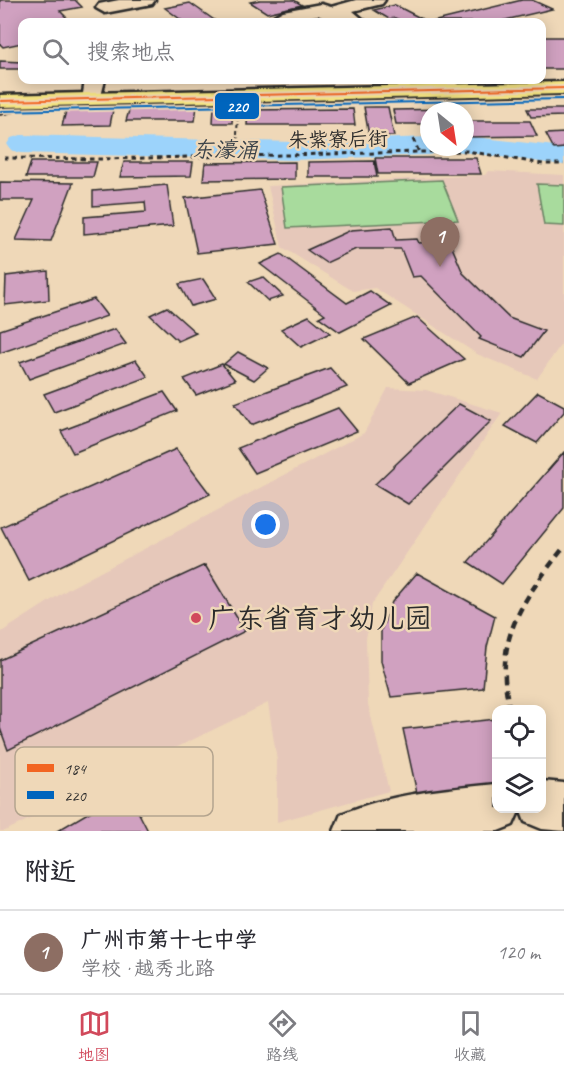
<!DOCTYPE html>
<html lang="zh">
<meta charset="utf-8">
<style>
body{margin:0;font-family:Caveat,"LXGW WenKai TC",sans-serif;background:#f7f7f7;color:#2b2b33}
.controls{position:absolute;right:18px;bottom:18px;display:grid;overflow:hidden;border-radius:12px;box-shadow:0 3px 15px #0003}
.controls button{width:54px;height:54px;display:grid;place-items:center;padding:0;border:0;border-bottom:2px solid #e1e1e2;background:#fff;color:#2b2b33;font:30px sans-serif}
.compass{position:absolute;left:420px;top:102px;width:54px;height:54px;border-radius:50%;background:#fff;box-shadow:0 3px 15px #0003;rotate:150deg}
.you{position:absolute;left:266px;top:525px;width:21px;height:21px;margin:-15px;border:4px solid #fff;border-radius:50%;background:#1a73e8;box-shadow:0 0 0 9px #1a73e833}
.badge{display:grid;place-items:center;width:39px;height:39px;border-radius:50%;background:#d1495b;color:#fff;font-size:20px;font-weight:700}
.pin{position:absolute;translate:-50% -50px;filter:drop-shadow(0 2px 3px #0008)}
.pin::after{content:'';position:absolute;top:32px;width:21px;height:18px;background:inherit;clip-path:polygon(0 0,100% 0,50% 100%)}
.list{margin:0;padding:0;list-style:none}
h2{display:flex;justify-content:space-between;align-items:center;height:78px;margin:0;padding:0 24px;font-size:26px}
h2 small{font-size:20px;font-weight:400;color:#7c7c81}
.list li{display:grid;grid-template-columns:39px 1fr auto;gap:18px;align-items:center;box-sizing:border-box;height:84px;padding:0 24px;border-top:2px solid #e1e1e2}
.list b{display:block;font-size:22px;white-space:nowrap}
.list p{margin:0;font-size:20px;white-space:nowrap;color:#7c7c81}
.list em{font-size:20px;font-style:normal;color:#7c7c81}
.icon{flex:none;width:33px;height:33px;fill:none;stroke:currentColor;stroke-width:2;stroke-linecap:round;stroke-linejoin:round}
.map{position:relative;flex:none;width:564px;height:831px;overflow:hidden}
.search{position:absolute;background:#fff;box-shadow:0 3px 15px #0003;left:18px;right:18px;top:18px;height:66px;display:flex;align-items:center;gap:15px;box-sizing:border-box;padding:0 21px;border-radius:12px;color:#7c7c81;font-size:22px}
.sheet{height:162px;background:#fff}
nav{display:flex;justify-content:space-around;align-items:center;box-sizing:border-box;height:84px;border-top:2px solid #e1e1e2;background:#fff;font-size:16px;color:#7c7c81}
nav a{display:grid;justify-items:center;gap:3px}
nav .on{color:#d1495b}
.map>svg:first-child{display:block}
.built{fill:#e6c8ba}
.green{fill:#a8db9d;stroke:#6a8364;stroke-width:1.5}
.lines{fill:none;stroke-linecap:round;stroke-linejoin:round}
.river{fill:#9cd3fb;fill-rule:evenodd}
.building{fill:#d0a1c0;stroke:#2b2b2b;stroke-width:1.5}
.minor-casing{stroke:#2b2b2b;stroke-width:5}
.major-casing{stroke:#2b2b2b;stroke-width:5}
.path-far2{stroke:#2b2b2b;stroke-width:2;stroke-dasharray:4 3;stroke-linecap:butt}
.path-far1{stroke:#2b2b2b;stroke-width:3;stroke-dasharray:4.5 4;stroke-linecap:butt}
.path{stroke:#2b2b2b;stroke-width:4.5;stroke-dasharray:8 6;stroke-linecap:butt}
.minor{fill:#efd8b8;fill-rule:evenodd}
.major{fill:#f4e382;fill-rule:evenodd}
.bus-1-casing{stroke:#efd8b8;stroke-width:4}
.bus-2-casing{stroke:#efd8b8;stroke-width:4}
.bus-1{fill:#f26522;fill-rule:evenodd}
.bus-2{fill:#0065bd;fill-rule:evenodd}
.poi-dot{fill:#d1495b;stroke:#efd8b8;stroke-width:2}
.labels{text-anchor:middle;stroke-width:5;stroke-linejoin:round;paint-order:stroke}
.far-street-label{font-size:20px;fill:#2b2b2b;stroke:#efd8b8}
.far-water-label{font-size:22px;font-style:italic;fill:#3c444a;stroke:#efd8b8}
.near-poi-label{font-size:28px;fill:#2b2b2b;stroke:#efd8b8;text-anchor:start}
.key{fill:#efd8b8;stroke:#b4a48e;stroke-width:1.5}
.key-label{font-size:16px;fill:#2b2b2b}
.line-badge{stroke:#efd8b8;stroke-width:2}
.badge-label{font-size:16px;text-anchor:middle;font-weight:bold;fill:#fff}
</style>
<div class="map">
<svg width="564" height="831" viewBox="0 0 564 831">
<rect width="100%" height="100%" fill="#efd8b8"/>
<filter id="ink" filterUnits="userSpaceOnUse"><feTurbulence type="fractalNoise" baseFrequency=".0167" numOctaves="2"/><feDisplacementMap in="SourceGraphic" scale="12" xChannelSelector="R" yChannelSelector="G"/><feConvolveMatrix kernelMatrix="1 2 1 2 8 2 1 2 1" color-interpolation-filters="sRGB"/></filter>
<g filter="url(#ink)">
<path class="built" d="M488 171 564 175V340L537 379 477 354 375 288 353 291 282 247 268 186 485 175Z
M388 388 426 390 502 413 372 604 366 639 368 704 389 791 277 822V761L268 703 5 831H0V633L70 588 364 433Z"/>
<path class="green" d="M442 180 458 220 287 228 281 187Z
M537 184 564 185V226L544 225Z"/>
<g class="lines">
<path class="river" d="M21 135 292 142 429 137V147H443L439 152 429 155 292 160 21 153 11 150 7 144 11 138Z
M465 136 564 147V165L455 151 452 147H465Z"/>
</g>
<path class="building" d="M0 0H75L82 7 60 11 71 22H22V43L3 47 0 44Z
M260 0H294L302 5 267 13 250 2Z
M522 0H532L552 9 497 22H432Z
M190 3 217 22H184L165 8Z
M395 5 426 21 405 22 395 18 389 19 374 10Z
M317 15 329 21 285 22Z
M542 37H564V69H542Z
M0 61 22 62V69H0Z
M24 103 28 110 0 115V108Z
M197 106 195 121H126L130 107Z
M214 106H233L232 123H213Z
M364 107H388L394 136H369Z
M353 109 355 125H247L248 110Z
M451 109 429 111V124H396L393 110Z
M527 109H564V116L531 117Z
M113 110 110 125 62 126 66 111Z
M465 121H530L537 136 466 137Z
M564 133V148L554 149 546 134Z
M375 158H476L481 174H378Z
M374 161 377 177H308V162Z
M31 162H97L93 177H26Z
M124 162H193L191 176 120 177Z
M295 162V179L203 180 205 163Z
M0 182 73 183 51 241 16 240 34 200H0Z
M167 185 173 226 84 234V217L146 212 145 202 93 206V191Z
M260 190 278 244 197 253 185 198Z
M392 227 396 240 417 239 419 243 449 240 463 273 509 318 544 331 524 357 479 339 481 337 421 276 412 277 401 249H356L326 263 307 250 351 230Z
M281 254 347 303 370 291 391 306 340 332 319 317 325 314 260 264Z
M48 271 49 300 5 305 6 276Z
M263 277 283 296 268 301 248 282Z
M203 279 216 299 191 306 179 284Z
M94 299 107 316 0 353V330Z
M167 307 196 333 178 341 150 315Z
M309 316 330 333 301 347 281 329Z
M417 317 464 359 409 383 364 339Z
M115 329 126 344 29 379 20 362Z
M238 352 268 368 254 380 224 364Z
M136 360 148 377 54 412 44 394Z
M222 364 235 380 196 395 184 379Z
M330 368 347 387 251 425 235 403Z
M164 392 177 411 73 453 61 431Z
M538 392 564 406V412L537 443 505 426Z
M459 404 491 421 408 504 375 484Z
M338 408 357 431 255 473 238 448Z
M176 449 210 494 29 581 1 527Z
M564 452V508L502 584 468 562Z
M205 565 245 631 8 750 0 728V660Z
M417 573 495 616 487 647 483 688 391 697 381 661V630L392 602Z
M496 719V789L418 798 403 729Z
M127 790 148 831H57Z"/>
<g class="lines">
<defs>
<path id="minor" d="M119 0H155L152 4 105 13 96 8 99 4Z
M356 0H385L382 4 353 11 366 22H332L318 15 283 21 274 16 283 11 321 4 331 7Z
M85 80H105L99 104H85L82 100Z
M428 80H452L465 90 462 94H448Z
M542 781 564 783V831L542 829 525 822 520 809 513 825 498 831H334L341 814C389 794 445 789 496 784V808H542Z"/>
<path id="major" d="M564 82V94L0 107V95Z"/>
</defs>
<use href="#minor" class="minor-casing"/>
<use href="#major" class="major-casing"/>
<path class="path-far2" d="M237 135 238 111"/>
<path class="path-far1" d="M413 139 419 152
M222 142V156
M237 142V134
M4 158 100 159 467 151 543 164H564"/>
<path class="path" d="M510 710C492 639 523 600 564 547"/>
<use href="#minor" class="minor"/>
<use href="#major" class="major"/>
<defs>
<path id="bus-1" d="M564 87V89L0 102V100Z"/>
<path id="bus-2" d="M564 98V100L0 112V110Z"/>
</defs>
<use href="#bus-1" class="bus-1-casing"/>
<use href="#bus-2" class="bus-2-casing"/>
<use href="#bus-1" class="bus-1"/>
<use href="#bus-2" class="bus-2"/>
</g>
</g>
<circle class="poi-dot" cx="196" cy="618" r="6"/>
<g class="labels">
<g class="far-street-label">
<text transform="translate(338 139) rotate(-1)" y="7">朱紫寮后街</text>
</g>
<g class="far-water-label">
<text transform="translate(225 149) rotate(1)" y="8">东濠涌</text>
</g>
<g class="near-poi-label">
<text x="208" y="628">广东省育才幼儿园</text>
</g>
</g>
<rect x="15" y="747" width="198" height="69" rx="9" class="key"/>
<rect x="27" y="764" width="27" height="8" fill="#f26522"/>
<rect x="27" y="791" width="27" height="8" fill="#0065bd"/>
<g class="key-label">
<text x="64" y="774">184</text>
<text x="64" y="801">220</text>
</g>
<rect class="line-badge" x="214" y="92" width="46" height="28" rx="6" fill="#0065bd"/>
<g class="badge-label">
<text x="237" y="112">220</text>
</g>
</svg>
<div class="controls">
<button><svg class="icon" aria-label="locate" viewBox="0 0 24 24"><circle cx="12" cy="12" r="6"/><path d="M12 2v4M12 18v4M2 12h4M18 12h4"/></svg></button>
<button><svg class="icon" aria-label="layers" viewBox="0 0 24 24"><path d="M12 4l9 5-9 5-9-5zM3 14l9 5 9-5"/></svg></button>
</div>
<svg class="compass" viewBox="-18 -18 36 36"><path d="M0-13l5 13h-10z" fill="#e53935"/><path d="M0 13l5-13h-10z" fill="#7c7c81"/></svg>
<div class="you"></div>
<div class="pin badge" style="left:440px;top:267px;background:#8d6e63">1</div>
<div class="search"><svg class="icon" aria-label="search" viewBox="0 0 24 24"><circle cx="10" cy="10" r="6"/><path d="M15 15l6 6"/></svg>搜索地点</div>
</div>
<section class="sheet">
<h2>附近<small></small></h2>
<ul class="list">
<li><span class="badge" style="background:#8d6e63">1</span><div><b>广州市第十七中学</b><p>学校 · 越秀北路</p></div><em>120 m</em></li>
</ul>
</section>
<nav>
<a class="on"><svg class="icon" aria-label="map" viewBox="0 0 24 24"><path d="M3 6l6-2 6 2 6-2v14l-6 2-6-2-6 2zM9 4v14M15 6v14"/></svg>地图</a>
<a><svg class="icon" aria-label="directions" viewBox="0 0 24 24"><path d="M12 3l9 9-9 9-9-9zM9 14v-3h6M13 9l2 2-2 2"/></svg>路线</a>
<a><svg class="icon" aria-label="saved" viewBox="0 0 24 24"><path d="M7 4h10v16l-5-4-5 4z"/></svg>收藏</a>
</nav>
